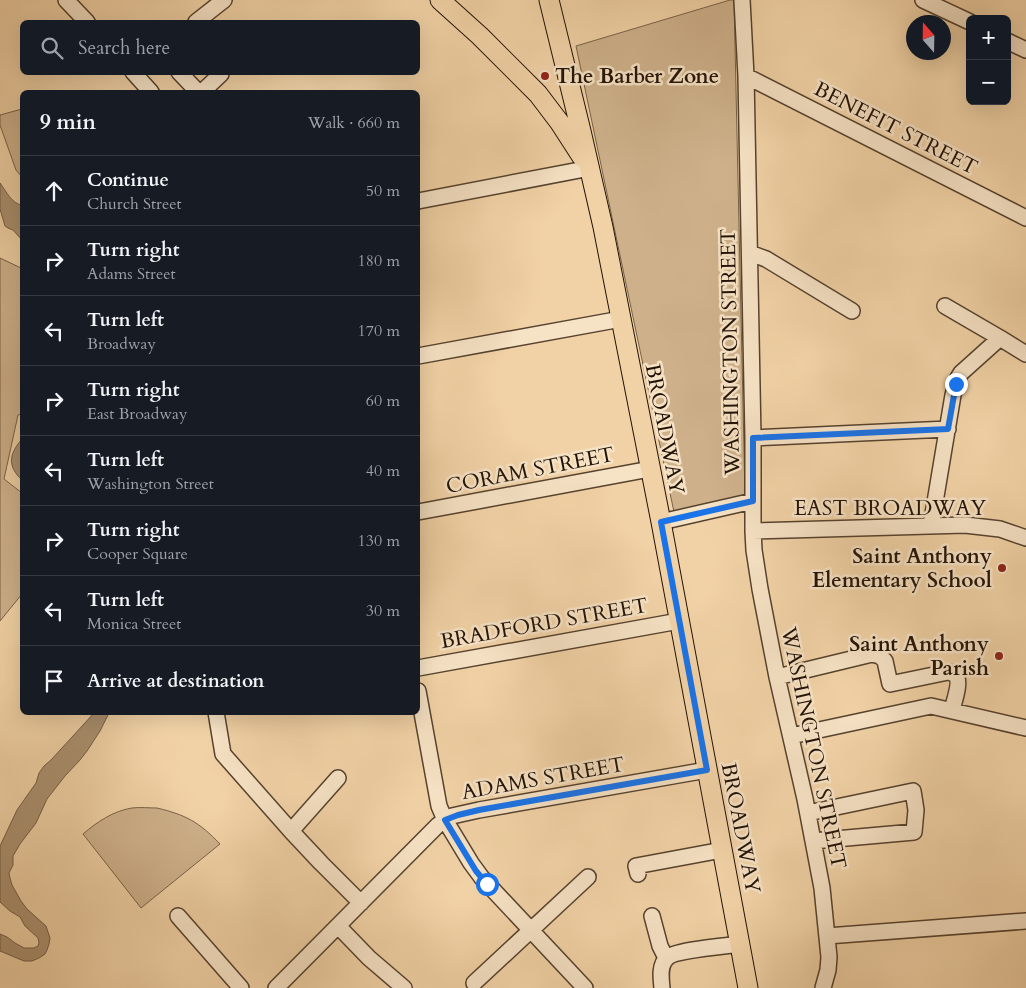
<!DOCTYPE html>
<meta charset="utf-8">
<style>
body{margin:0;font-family:Cardo,serif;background:#20242c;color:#f1f3f6}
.controls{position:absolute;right:15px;top:15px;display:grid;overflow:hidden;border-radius:8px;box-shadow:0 5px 20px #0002}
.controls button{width:45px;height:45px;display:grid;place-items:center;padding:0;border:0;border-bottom:1px solid #363941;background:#171b24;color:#f1f3f6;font:25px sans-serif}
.compass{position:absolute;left:906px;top:15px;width:45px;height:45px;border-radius:50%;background:#171b24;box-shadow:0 5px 20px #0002;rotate:340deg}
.stop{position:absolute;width:15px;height:15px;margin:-11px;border:4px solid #1a73e8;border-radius:50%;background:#fff}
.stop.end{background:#1a73e8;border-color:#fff;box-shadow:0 1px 5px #0008}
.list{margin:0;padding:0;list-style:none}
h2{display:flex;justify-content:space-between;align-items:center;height:65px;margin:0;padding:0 20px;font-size:21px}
h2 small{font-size:16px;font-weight:400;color:#9ea1a6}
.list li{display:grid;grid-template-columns:32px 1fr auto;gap:15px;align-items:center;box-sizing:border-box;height:70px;padding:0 20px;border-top:1px solid #363941}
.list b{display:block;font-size:19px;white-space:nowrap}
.list p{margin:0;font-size:16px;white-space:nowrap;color:#9ea1a6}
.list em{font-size:16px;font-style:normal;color:#9ea1a6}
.icon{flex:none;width:28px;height:28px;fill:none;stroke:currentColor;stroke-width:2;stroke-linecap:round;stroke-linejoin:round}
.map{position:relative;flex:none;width:1026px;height:988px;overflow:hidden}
.search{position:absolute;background:#171b24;box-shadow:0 5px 20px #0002;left:20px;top:20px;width:400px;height:55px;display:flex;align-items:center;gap:12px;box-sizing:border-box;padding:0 18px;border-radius:8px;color:#9ea1a6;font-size:19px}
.panel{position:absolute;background:#171b24;box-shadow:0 5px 20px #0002;left:20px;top:90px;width:400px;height:625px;border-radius:8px}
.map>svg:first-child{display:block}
.green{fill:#ceb18b;stroke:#786248}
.water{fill:#ab9170;stroke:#745e46}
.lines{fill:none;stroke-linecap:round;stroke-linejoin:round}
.minor-casing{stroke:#56422e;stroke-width:18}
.major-casing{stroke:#221206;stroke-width:21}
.minor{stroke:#f6e2c5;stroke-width:15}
.major{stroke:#f1d2a6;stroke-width:19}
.route{stroke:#1a73e8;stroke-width:6}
.poi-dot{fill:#8f2418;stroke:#f6e2c5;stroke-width:2}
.labels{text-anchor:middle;stroke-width:5;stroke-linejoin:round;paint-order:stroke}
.poi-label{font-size:21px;font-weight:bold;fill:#221206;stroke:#f6e2c5;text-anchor:end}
.street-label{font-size:21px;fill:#221206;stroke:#f6e2c5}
</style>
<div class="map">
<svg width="1026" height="988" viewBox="0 0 1026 988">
<rect width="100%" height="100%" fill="#f1d2a6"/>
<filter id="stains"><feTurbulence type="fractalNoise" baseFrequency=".004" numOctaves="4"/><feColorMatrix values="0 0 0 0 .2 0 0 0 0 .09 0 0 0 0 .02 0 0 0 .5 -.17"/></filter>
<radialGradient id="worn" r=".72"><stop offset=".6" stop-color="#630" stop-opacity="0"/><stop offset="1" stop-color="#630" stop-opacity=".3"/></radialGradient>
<path class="green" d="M730 0H734L745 495 674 512 576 46Z
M22 109V177L16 170 0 125V115Z
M0 258 21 268 22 279V414L18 415 4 479 22 493V594L0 621Z
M157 808C186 815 199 822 220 844L141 908 83 834C97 822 113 811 132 808 140 807 149 808 157 808Z"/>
<path class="water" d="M0 183C6 191 12 204 22 205V240L13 230 8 228 5 226 0 209Z
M22 439V480C7 466 9 454 22 439Z
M94 713H109L100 731 87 751 80 760 65 776 47 799 36 823 20 844 13 856V865L9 873 10 878 12 885 21 901 27 909 46 926 50 938 49 944 47 950 45 954 39 958 32 961H24L0 951V934L7 937 15 943 24 948H34L38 946 39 943 38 938 25 926 20 917 10 911 0 902V846L17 810 36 783 39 773 44 766 51 760Z"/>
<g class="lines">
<defs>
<path id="minor" d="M66 0 87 22
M742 0 746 76 753 438V531L754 550 760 589 777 677 805 799 822 888 829 957 828 970 823 988
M923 0 970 22
M196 22 224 0
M1007 41 1026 50
M133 72 151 92
M179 72 198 92
M746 76 1026 218
M202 92 221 74 219 72
M418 201 590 168
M750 253 766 259 852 311
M945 306 1000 338
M418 356 621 319
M753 438 948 429
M418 512 650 469
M661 522 753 501
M931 526 953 395 958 378 961 373 1000 338 1026 354
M753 531 965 525 1000 529 1026 538
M418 668 679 621
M777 677 872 654 880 656 885 661 890 684 948 672C951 673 954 673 956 676 961 682 954 702 952 710
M418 691 439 806 445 820 471 863 482 878 585 988
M216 712 223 754 291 831
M791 736 931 706 1026 728
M338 778 291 831 321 863 361 903
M808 813 913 791 916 810 914 832 813 841
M638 874 636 866 722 850
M178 916 241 988
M652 916 660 946 666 958
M338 926 369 958 404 988
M827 936 1026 921
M474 983 588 877
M276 988 438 825 445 820 452 816 479 810 707 770
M662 988C661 978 659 965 667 958 674 950 726 946 740 944"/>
<path id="major" d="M440 0 480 36 538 94 560 123 582 157
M549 0 581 131 603 227 661 522 748 988"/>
</defs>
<use href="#minor" class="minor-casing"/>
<use href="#major" class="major-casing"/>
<use href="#minor" class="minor"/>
<use href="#major" class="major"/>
</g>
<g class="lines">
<path class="route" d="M487 884 476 871 445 820 458 815 479 810 707 770 661 522 753 501V438L948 429 956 384"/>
</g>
<g class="poi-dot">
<circle cx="545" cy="76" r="5"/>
<circle cx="1002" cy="568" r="5"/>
<circle cx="999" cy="656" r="5"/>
</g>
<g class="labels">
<g class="poi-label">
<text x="555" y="83" text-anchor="start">The Barber Zone</text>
<text x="992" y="563">Saint Anthony<tspan x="992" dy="24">Elementary School</tspan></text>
<text x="989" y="651">Saint Anthony<tspan x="989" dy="24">Parish</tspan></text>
</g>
<g class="street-label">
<text transform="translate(896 128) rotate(27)" y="7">BENEFIT STREET</text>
<text transform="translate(730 352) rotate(-91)" y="7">WASHINGTON STREET</text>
<text transform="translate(665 429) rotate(79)" y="7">BROADWAY</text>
<text transform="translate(530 470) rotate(-11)" y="7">CORAM STREET</text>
<text x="890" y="515">EAST BROADWAY</text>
<text transform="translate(544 623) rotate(-10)" y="7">BRADFORD STREET</text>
<text transform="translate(814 748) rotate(78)" y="7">WASHINGTON STREET</text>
<text transform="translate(543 778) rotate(-10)" y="7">ADAMS STREET</text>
<text transform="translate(741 828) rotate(79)" y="7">BROADWAY</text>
</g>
</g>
<rect width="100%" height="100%" filter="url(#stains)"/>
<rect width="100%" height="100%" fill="url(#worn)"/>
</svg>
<div class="controls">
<button>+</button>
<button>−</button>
</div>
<svg class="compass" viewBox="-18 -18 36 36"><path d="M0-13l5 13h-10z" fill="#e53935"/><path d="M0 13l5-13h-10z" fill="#9ea1a6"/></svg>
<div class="stop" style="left:487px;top:884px"></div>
<div class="stop end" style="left:956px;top:384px"></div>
<div class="search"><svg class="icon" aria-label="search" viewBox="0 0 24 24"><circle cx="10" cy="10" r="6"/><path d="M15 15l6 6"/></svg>Search here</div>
<section class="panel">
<h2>9 min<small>Walk · 660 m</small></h2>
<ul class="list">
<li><svg class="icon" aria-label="ahead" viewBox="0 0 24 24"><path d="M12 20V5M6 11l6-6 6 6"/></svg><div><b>Continue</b><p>Church Street</p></div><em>50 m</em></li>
<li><svg class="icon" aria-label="right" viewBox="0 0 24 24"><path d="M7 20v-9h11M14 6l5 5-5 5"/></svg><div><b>Turn right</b><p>Adams Street</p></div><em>180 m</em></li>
<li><svg class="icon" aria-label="left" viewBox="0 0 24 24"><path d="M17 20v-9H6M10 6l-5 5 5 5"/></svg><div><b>Turn left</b><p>Broadway</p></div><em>170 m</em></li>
<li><svg class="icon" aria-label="right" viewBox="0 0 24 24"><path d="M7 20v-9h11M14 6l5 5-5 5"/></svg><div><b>Turn right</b><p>East Broadway</p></div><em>60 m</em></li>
<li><svg class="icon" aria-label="left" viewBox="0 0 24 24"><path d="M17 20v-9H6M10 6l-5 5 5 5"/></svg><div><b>Turn left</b><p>Washington Street</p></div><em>40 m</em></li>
<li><svg class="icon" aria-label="right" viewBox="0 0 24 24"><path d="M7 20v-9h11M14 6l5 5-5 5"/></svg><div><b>Turn right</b><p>Cooper Square</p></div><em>130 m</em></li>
<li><svg class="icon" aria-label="left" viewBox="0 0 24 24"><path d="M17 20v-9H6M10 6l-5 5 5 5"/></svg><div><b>Turn left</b><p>Monica Street</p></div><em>30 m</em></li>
<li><svg class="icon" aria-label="arrive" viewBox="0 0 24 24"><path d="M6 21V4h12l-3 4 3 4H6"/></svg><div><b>Arrive at destination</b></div></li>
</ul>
</section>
</div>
